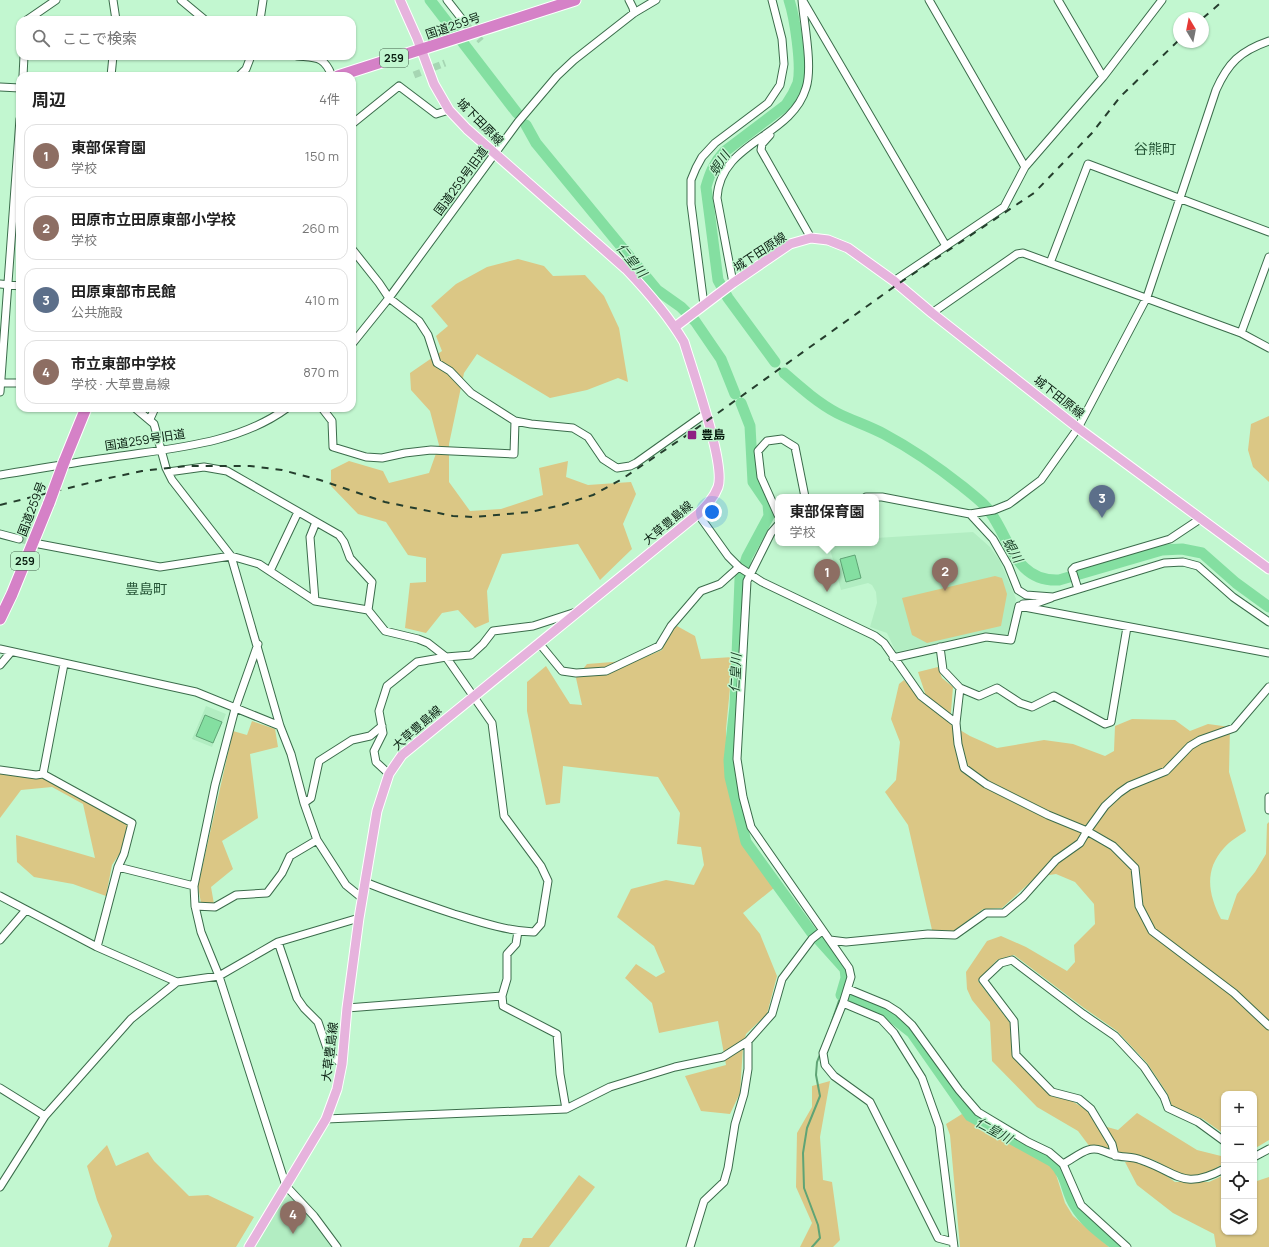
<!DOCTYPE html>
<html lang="ja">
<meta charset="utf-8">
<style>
body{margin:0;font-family:Manrope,"Noto Sans JP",sans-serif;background:#f6f6f6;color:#222}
.controls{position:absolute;right:12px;bottom:12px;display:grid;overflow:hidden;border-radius:8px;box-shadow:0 1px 3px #0004}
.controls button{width:36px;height:36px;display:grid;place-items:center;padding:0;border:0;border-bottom:1px solid #e0e0e0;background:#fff;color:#222;font:20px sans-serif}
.compass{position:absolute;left:1173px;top:12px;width:36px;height:36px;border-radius:50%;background:#fff;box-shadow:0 1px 3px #0004;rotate:350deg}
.you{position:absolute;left:712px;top:512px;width:14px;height:14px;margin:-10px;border:3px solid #fff;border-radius:50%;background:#1a73e8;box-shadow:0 0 0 6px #1a73e833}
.badge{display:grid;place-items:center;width:26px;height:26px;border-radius:50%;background:#8e2082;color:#fff;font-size:13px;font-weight:700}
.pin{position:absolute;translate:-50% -33px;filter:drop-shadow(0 1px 2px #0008)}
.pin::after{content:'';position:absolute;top:21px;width:14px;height:12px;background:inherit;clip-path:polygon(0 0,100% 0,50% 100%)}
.popup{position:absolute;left:775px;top:494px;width:104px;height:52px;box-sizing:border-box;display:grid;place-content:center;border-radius:8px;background:#fff;filter:drop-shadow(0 1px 3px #0005);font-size:13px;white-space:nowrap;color:#767676}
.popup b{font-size:15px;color:#222}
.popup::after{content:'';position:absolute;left:50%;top:100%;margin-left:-8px;border:8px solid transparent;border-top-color:#fff}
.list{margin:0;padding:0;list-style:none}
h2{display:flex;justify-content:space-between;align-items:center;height:52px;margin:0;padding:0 16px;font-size:17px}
h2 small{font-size:13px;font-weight:400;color:#767676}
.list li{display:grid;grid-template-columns:26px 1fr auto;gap:12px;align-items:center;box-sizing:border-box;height:64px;margin:0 8px 8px;padding:0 8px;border:1px solid #e0e0e0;border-radius:12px}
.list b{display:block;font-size:15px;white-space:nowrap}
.list p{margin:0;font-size:13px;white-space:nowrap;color:#767676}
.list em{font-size:13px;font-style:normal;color:#767676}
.icon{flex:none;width:22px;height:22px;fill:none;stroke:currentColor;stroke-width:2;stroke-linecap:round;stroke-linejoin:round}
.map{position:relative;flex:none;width:1269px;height:1247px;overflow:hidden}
.search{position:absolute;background:#fff;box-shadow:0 1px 3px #0004;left:16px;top:16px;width:340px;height:44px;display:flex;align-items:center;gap:10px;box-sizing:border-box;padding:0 14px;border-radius:12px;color:#767676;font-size:15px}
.panel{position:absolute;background:#fff;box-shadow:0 1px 3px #0004;left:16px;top:72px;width:340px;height:340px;border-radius:12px}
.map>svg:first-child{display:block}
.built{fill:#b2edc2}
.green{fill:#dbc785}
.water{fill:#84dfa1;stroke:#5fa475}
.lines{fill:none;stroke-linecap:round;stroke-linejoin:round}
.stream{stroke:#5fa475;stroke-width:2}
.river{stroke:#84dfa1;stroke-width:11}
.minor-tunnel{stroke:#a6d6b3;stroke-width:7;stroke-dasharray:7 3.5;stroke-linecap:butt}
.minor-casing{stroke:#3b6c4b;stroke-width:9}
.major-casing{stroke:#fff;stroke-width:11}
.highway-casing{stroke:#fff;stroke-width:13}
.minor{stroke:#fff;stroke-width:7}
.major{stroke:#e6b3dd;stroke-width:9}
.highway{stroke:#d581c7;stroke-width:11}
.rail{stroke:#253e2d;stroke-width:2;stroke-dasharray:7 7;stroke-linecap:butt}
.highway-bridge-casing{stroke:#fff;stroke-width:13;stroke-linecap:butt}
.highway-bridge{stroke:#d581c7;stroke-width:11}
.poi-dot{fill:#8e2082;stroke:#c2f7d0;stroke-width:1.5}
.labels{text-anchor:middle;stroke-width:3;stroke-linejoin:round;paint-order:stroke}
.shield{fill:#c2f7d0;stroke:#405e49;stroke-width:1}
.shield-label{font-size:11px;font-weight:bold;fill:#081c0f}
.street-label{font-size:12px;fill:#081c0f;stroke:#c2f7d0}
.poi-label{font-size:12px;font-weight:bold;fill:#081c0f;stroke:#c2f7d0;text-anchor:start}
.water-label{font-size:13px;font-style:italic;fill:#183e25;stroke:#c2f7d0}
.quarter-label{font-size:14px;fill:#275738;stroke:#c2f7d0}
</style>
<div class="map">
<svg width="1269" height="1247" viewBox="0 0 1269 1247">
<rect width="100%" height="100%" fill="#c2f7d0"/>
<path class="built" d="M973 532 990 547 1000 561 1016 599 1009 633 1006 635 984 633 896 652 887 633 870 627 877 603 876 592 872 585 868 583 841 590 830 549V543H876V538Z
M206 706 226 714 212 747 192 739Z
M289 1196 313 1220 332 1247H255L283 1199Z"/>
<path class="green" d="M518 259 544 266 553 276 585 275 604 296 619 328 628 382 618 378 587 390 550 398 477 354 464 373 449 444V482L470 511 501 509 543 495 539 468 568 461 566 477 588 485 631 482 636 494 623 524 632 549 600 580 578 544 502 554 487 591 489 622 475 628 458 610 442 613 426 633 405 628 410 583 426 582V558L408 555 386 522 358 514 331 486V470L349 461 383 471 389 483 429 473 439 445 430 411 411 390 410 373 442 351 436 336 448 326 431 306 456 284 487 267Z
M1269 416V482L1253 467 1248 450 1251 424Z
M995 576 1002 578 1007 594 1001 626 927 643 912 635 902 598Z
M677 626 695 636 701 659 733 657 726 729V777L742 842 774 888 743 913 760 934 777 976 767 1014 746 1034 743 1047 740 1093 730 1114 701 1111 685 1076 726 1065 718 1021 659 1033 652 1003 625 978 636 964 656 977 665 972 654 946 617 917 631 889 666 880 694 885 704 865 701 847 677 844 680 813 658 777 563 766 560 803 546 805 527 711V682L546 666 570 704 582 705 576 678 587 664 638 660 662 650 668 635Z
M938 667 942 678 953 687 950 724 970 736 997 748 1044 740 1073 744 1105 756 1114 751 1115 726 1132 719 1175 720 1190 731 1208 724 1230 727 1229 772 1246 831C1239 836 1230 841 1224 848 1204 870 1208 894 1221 919L1228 920 1237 894 1255 872 1266 854 1267 824 1269 822V1140L1254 1149V1094H1224V1134L1203 1119 1172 1106 1167 1093 1147 1063 1117 1031 1084 1008 1014 955 997 960 978 981 1010 1023 1012 1054 1051 1096 1072 1101 1085 1109 1107 1127 1118 1130 1137 1113 1197 1150 1221 1156 1224 1159V1163C1209 1173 1192 1181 1175 1172 1168 1169 1162 1164 1156 1161 1144 1156 1132 1155 1119 1153 1106 1151 1105 1144 1090 1147L1078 1131 1037 1107 992 1061 990 1022 972 1000 967 989 966 972 987 941 1001 936 1026 947 1067 971 1075 962 1074 945 1095 924 1094 904 1075 882 1056 874 1036 877 1002 908 983 909 954 931 932 930 908 825 885 792 896 780 900 742 891 719 899 684 904 680 921 701 925 693 918 672Z
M252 721 275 729 278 747 250 754 258 818 222 841 233 869 211 887 214 904 201 903 198 886 233 731 247 735Z
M0 772 37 779 45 778 128 824 120 853 112 865 106 896 73 884 34 877 17 862 16 835 95 858 83 804 52 787 21 790 0 818Z
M830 1081 820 1137 823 1180 832 1182 840 1240 833 1247H800L812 1223 796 1187 797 1133 812 1107V1086Z
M962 1114 1054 1168 1065 1203 1073 1216 1109 1247H960L950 1135 946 1124Z
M107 1145 116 1166 148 1152 154 1161 189 1196 208 1195 254 1217 236 1247H108L112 1236 97 1200 87 1166Z
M1125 1162H1135L1154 1167 1175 1182H1209L1224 1175V1232H1254V1182L1269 1177V1247H1216L1214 1234 1173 1213 1137 1185Z
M579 1175 595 1187 549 1247H519L523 1238H532Z"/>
<path class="water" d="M855 555 861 578 846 582 840 559Z
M205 715 222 722 213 743 196 736Z"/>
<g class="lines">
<path class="stream" d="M831 1024 841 995
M812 1247 820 1238 818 1225 804 1188 803 1153 807 1128 820 1096 816 1075 817 1062 821 1052"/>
<path class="river" d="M430 0 517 113
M526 125 536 143 657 290 681 307 695 321 721 359 735 394
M775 362 728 298 718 280 706 187C710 173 714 163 724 152L786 105C791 98 795 91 798 83 802 65 795 18 789 0
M784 373C800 387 818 403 837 413 853 421 869 426 884 434 912 449 938 467 962 486 974 496 987 505 994 518 1012 547 1019 582 1059 580L1162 550 1182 549 1202 553 1236 583 1269 607
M741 403 750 426 753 482 768 504 769 516 747 557 740 579 735 706 729 760 730 777 746 842 812 933
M819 940 845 969 846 978 841 995
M850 998 888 1014 912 1033 970 1116 1053 1162C1068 1177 1065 1191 1075 1206 1085 1223 1103 1235 1118 1247"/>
<path class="minor-tunnel" d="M465 23 481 41
M414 75 445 63
M19 539 36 543"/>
<defs>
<path id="minor" d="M113 0 116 20
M181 0 205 20
M447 0 465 23
M629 0 633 8 634 13
M929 0 1025 167
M1058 0 1103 77
M803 1 946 246
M27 20 56 0
M260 20 263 0
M297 56C317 58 324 56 332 76
M23 76 24 56
M111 76 113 56
M239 76 246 69 251 56
M0 87 20 88
M352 124 399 86 436 114 449 110
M770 135 762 144 761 150 811 238
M352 249 379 283 389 298 419 321 428 335 437 363 450 371 471 393 515 421 531 424 573 428 588 437 603 459 617 468 630 466 636 463 705 414
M1050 263 1088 164 1269 232
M894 281 1004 207 1025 167 1103 77 1162 0
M733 283 717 198C720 141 791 138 806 88 813 67 804 24 802 0
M0 284 20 286
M704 305 691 204V180L696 168 702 157 715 143 768 103 780 85 784 64 782 39 772 0
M932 313 1017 254 1023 253 1241 333 1269 348
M1241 333 1269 257
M352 344 389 298 518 122 557 76 574 60 634 13 656 0
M0 383H20
M0 392 20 119
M135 408 154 424 166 468 172 480 231 556 280 726 291 754 304 803 317 840 346 885 362 898
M322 408 332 421 333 447 366 457 382 458 405 453 431 450 514 454 515 421
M150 419 155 408
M168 472 204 467 227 471 339 535 344 542 350 558 372 582 368 610
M0 475C38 469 76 462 114 457 173 448 238 444 287 408
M866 497H882L970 514 994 510 1009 504 1041 480 1078 428 1147 297 1216 90C1228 63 1240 51 1269 41
M698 514 728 556 739 567 762 582 875 636 884 643 921 696 956 723
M970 514 993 539 1008 565 1018 590 1026 595 1053 597 1164 563 1183 562 1198 566 1233 597 1269 622
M778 515 761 477 758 451 767 441 782 439 795 447 805 497
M778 525 771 533 747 581 737 759 743 797 751 827 849 968 851 977 843 1003 881 1019 894 1033 922 1078 939 1126 954 1247
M0 534 19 539
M39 544 160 567 231 556 259 564 315 601 368 610 385 631 418 639 428 643 446 657 492 723 504 816 541 866 548 881 541 924 534 932C507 931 480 922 454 914 424 904 394 894 365 882
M270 571 298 512
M1078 589 1072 570 1075 567 1170 539 1200 519
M315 601 310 537 316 522
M1023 604 1037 603 1051 598
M1019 606 1269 653
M539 643 562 671 576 673 606 671 659 646 671 626 701 591 720 584 739 567
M258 644 235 709 215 785 194 886 195 906 201 932 219 976 286 1186 314 1216 337 1247
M940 647 943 670 960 688 979 696 997 688 1020 703 1032 707 1054 696 1105 724 1111 722 1127 627
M0 649 196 692 280 726
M893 658 986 637 1011 640 1019 606
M64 664 43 774 132 823 124 854 118 867 97 947
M0 665 11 652
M960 688 956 723 958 744 964 768 986 784 1048 815 1087 831 1113 846 1135 868 1139 906 1152 931 1234 993 1269 1026
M0 770 36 775 43 774
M389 774 376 762 374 751 383 733 379 711 387 686 417 662 446 657 471 655 483 644 493 631 533 626 576 612
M1269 797V810
M304 803 311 798 319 761 352 740 370 736 382 726
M118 867 194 886
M0 896 97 947 177 982
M195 906 215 907 236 895 267 893 282 873 290 856 317 840
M518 931 516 944 507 954V979L502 996 503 1006 557 1034 560 1074 566 1109
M0 940 26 910
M830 940 846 942 928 934 955 935 986 913H1004L1023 897 1056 860 1080 843 1087 831 1105 806 1119 793 1129 786 1166 771 1190 746 1200 740 1234 728 1269 687
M278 942 297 998 304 1008 318 1022 329 1054 342 1064
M848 989 887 1005 898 1012 912 1025 959 1090 978 1112 1028 1142 1049 1152 1063 1164 1081 1205 1127 1247
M843 1003 823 1053 825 1065 834 1076 870 1102 938 1238 953 1242
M347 1008 502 996
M0 1088 45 1116
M326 1119 566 1109 610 1087 675 1067 723 1057 748 1041 772 1014 782 979 812 939 822 931
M1115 1156 1112 1144 1091 1109 1079 1099 1052 1092 1016 1055 1014 1021 983 980 1001 963 1012 960 1083 1014 1115 1036 1144 1067 1164 1097 1168 1108 1198 1122 1224 1141
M1254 1157 1269 1149
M1063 1164C1071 1160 1079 1153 1088 1150 1098 1147 1104 1152 1114 1155 1122 1158 1132 1156 1141 1160 1179 1173 1182 1191 1224 1169
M0 1187 45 1116 131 1019 177 982 219 976 278 942 359 918
M690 1247 704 1201 724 1182 728 1168 735 1124 744 1094 748 1069V1041"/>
<path id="major" d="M675 327 733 283 790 244 811 238 828 240 848 248 894 281 932 313 1078 428 1269 569
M249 1247 326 1119 337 1089 342 1064 347 1008 359 918 377 811 389 774 402 755 698 514C706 506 714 498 718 487 726 465 692 369 684 342 668 315 648 292 626 269L467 129 449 110 434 84 417 38 400 0"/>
<path id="highway" d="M338 76 575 0
M64 462 86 408
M0 619 12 594 49 503"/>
</defs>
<use href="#minor" class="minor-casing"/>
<use href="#major" class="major-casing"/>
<use href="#highway" class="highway-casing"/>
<use href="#minor" class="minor"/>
<use href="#major" class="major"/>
<use href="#highway" class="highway"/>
<path class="rail" d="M1203 18 1224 0
M0 505 109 478 142 471 186 466H250L282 470 320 480 385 502 453 516 474 517 530 512 562 505 593 495 622 479 690 433 898 284 1034 193 1092 133 1120 97 1179 40"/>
<defs>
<path id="highway-bridge" d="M49 503 64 462"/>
</defs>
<use href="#highway-bridge" class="highway-bridge-casing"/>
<use href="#highway-bridge" class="highway-bridge"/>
</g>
<rect class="poi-dot" x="687" y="430" width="10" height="10" rx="2"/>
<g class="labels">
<g class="shield">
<rect x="380" y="49" width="28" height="18" rx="3"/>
<rect x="11" y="552" width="28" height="18" rx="3"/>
</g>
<g class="shield-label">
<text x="394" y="62">259</text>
<text x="25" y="565">259</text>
</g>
<g class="street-label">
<text transform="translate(453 26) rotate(-19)" y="4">国道259号</text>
<text transform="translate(480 122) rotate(45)" y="4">城下田原線</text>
<text transform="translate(461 181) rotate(-54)" y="4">国道259号旧道</text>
<text transform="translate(760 252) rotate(-33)" y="4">城下田原線</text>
<text transform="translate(1059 397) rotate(38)" y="4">城下田原線</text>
<text transform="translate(145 440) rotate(-9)" y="4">国道259号旧道</text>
<text transform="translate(32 509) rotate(-69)" y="4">国道259号</text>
<text transform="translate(668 523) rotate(-40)" y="4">大草豊島線</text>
<text transform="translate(417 728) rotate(-41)" y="4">大草豊島線</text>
<text transform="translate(330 1052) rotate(-83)" y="4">大草豊島線</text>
</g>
<g class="poi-label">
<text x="701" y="439">豊島</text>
</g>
<g class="water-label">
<text transform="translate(719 163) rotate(-55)" y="5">蜆川</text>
<text transform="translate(632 260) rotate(51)" y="5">仁皇川</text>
<text transform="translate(1013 550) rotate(60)" y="5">蜆川</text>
<text transform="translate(735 673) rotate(-87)" y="5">仁皇川</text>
<text transform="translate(994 1130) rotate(29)" y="5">仁皇川</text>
</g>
<g class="quarter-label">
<text x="1155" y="154">谷熊町</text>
<text x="146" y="594">豊島町</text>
</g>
</g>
</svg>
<div class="controls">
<button>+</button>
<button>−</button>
<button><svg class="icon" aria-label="locate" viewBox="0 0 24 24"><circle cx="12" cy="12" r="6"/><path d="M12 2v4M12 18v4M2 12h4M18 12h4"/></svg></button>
<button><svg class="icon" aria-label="layers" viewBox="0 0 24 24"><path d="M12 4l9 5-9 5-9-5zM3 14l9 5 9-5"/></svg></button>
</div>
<svg class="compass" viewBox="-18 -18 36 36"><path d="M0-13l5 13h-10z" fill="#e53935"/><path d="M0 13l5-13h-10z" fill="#767676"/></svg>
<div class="you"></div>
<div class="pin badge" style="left:827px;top:592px;background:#8d6e63">1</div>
<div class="popup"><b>東部保育園</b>学校</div>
<div class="pin badge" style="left:945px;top:591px;background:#8d6e63">2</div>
<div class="pin badge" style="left:1102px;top:518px;background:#5c6f8a">3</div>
<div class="pin badge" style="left:293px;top:1234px;background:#8d6e63">4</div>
<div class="search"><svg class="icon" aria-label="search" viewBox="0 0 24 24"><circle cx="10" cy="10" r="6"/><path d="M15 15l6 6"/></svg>ここで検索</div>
<section class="panel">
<h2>周辺<small>4件</small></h2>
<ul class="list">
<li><span class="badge" style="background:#8d6e63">1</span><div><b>東部保育園</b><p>学校</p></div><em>150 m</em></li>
<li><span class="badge" style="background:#8d6e63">2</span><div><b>田原市立田原東部小学校</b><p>学校</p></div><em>260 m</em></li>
<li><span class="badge" style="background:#5c6f8a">3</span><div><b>田原東部市民館</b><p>公共施設</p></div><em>410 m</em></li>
<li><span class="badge" style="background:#8d6e63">4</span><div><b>市立東部中学校</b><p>学校 · 大草豊島線</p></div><em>870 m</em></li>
</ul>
</section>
</div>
